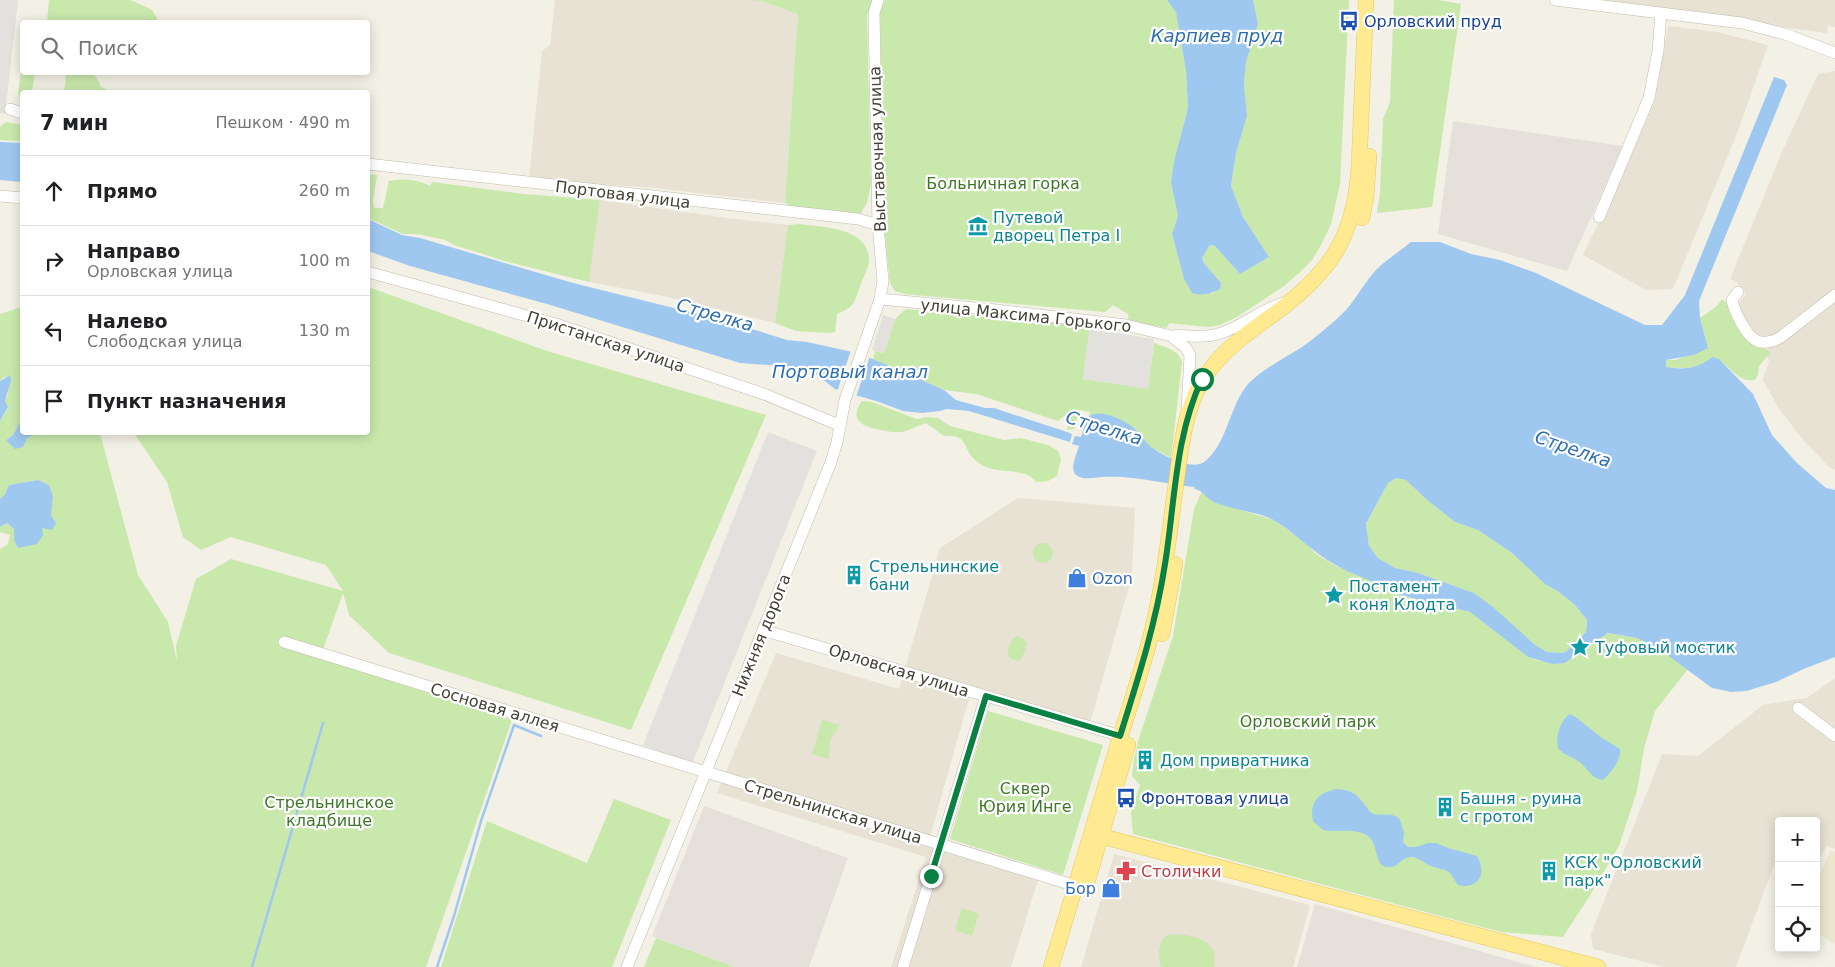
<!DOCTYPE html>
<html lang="ru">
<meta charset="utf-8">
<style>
body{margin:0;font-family:"DejaVu Sans",sans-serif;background:#f6f6f6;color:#202124}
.controls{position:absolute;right:15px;bottom:15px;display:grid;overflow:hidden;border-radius:5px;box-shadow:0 2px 12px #0003}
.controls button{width:45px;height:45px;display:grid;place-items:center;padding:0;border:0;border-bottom:1px solid #e0e0e0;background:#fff;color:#202124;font:25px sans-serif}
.stop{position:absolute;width:15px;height:15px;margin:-11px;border:4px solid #0b8043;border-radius:50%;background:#fff}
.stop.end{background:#0b8043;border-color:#fff;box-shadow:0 1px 5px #0008}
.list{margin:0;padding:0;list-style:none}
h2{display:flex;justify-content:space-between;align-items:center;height:65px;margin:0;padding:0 20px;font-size:21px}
h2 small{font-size:16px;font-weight:400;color:#757577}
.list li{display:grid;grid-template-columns:32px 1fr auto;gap:15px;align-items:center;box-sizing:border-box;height:70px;padding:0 20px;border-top:1px solid #e0e0e0}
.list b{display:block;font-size:19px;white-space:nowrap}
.list p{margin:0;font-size:16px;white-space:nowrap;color:#757577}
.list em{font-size:16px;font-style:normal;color:#757577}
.icon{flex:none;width:28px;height:28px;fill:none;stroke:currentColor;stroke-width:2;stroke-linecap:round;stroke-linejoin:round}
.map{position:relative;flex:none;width:1835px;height:967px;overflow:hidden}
.search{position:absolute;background:#fff;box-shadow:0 2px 12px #0003;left:20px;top:20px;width:350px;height:55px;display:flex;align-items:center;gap:12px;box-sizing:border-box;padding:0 18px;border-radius:5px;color:#757577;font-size:19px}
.panel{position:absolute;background:#fff;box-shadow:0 2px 12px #0003;left:20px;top:90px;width:350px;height:345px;border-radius:5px}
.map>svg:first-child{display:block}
.residential{fill:#e7e2d3}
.industrial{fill:#e5e1da}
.education{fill:#ece6ce}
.green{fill:#c8e8ac}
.parking{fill:#e3e1dd}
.water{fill:#9fc8f1;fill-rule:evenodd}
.pier{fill:#f3f0e5}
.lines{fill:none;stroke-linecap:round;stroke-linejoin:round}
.stream{stroke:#9fc8f1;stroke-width:2.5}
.minor-casing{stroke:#c1bbaa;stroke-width:12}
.major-casing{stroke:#e5ca60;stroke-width:16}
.minor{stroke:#fff;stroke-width:11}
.major{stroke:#ffea91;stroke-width:15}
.route{stroke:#0b8043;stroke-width:6}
.labels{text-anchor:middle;stroke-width:4.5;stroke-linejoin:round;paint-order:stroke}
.transit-label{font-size:16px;fill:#164399;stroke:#fff;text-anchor:start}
.street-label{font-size:16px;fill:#454034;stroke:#fff}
.park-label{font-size:16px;fill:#3e7827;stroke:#fff}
.culture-label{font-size:16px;fill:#0d838f;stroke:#fff;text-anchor:start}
.shop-label{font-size:16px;fill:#366cbe;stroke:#fff;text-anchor:start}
.health-label{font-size:16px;fill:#be3a42;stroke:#fff;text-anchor:start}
.water-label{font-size:18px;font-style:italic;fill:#2c6db2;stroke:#fff}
</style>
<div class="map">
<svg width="1835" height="967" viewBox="0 0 1835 967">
<rect width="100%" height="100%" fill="#f3f0e5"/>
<path class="residential" d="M555 0H745L761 1 798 14 785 203 655 188 529 179 542 51 550 45Z
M1609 0H1835V27L1828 26 1827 33 1608 4Z
M1668 26 1717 32 1768 45 1738 131 1673 289 1646 290 1583 255 1626 166 1656 96Z
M1835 71V470L1830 468 1805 442 1779 409 1763 380 1769 361 1754 331 1736 307 1746 294 1736 282 1730 279 1781 154 1818 74Z
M600 200 727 218 788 225 775 323 668 297 589 282Z
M1018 498 1135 508 1132 576 1090 723 972 688 928 844 1038 880 1011 967H891L926 857 717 793 776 653 899 689 940 548Z
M1835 678V849L1827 845 1816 865V821H1779V860H1776L1736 967H1664L1593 949 1591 934 1662 754 1698 756 1763 705 1807 698Z
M1114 854 1310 905 1293 967H1081Z"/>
<path class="industrial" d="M1453 121 1623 146 1567 271 1438 234Z
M704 806 848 858 809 967H735L652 936Z
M1315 904 1536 967H1297Z"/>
<path class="education" d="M1831 850 1835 852V944L1816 932V883Z"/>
<path class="green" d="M49 0H130L151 9 157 18V22H47Z
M745 0H872L867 16 871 184 867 203 861 213 848 215 791 206 785 203 798 14 761 1Z
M885 0H1167L1176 11 1186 71 1188 108 1174 161 1171 182 1178 216 1172 234 1184 279 1212 294 1220 288 1221 283 1204 263 1202 257 1210 245 1215 246 1240 274 1269 257 1243 217 1231 187 1236 153 1247 116 1244 84 1246 62 1258 24 1253 0H1349L1340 184 1331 224 1322 243 1312 260 1298 274 1284 286 1237 317 1220 325 1207 327 1169 323 1167 328 1129 321 1128 314 1113 305 1105 312 904 294 895 291 890 283 884 225 880 12Z
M1394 0H1438L1461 4 1432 207 1377 213 1380 193 1383 119 1390 102Z
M22 65V72L35 73 32 92H22V103L18 94Z
M63 73H93L98 80 101 87 114 92H64L66 76Z
M6 122 22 125V141L0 140V127Z
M368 174 377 175 373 200 374 208H383L389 181C404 179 416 179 430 186L432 182 524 194 600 200 589 282 508 262 454 245 445 240 417 234H403L368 218Z
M799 224C821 227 869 227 869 260 869 269 863 277 860 286 854 303 855 307 837 314L835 332 830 333 796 331 775 323 788 225Z
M368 287 547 351 766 415 631 730 389 653 349 615 343 593 320 658 512 720 426 967H0V549L8 544 10 535 0 532V527L7 523 14 529V540L42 528H48L51 508 49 485 38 480 9 485 5 494 0 499V421L8 408 5 401 8 394 10 375 2 378 0 381V314L22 307V419L13 435 6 440 22 447 27 438 38 433H100L138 575 168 622 177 661 176 646 196 579 231 559 343 591 326 565 231 537 201 550 183 537 167 482 134 433 368 432Z
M1722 299 1727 303 1736 321 1760 347 1771 352 1759 366 1758 375 1755 380C1734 383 1729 360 1712 358 1699 369 1683 369 1666 367V360H1675L1708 348 1700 318 1717 306Z
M906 309 1090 326 1083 379 1148 388 1154 343C1165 347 1179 350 1182 362L1171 458 1149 446 1135 429 1125 422 1115 417 1091 415 1088 418 1090 412 1080 410 1074 429 1067 430 1068 422 1064 416 1058 421 976 394 944 390 873 359 875 351 884 353 895 319Z
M862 401 872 402 917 419 926 417 938 418 950 426 1004 440 1021 438 1048 445 1058 451 1061 459 1057 476 1048 481 1037 482C1034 480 1031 476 1028 475 1011 468 992 475 975 460 962 448 969 434 944 436L926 423C918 425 907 432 900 432 894 433 887 431 881 430 863 427 848 421 862 401Z
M1396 478 1406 480 1426 499 1455 522 1478 530 1512 553 1545 584 1559 592 1574 604 1587 620 1586 632 1568 651 1562 653 1547 652 1534 644 1474 593 1418 573 1395 568 1378 558 1369 546 1366 525 1388 483Z
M1202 491 1214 502 1274 520 1306 543 1316 554 1336 566 1387 587 1396 594 1470 612 1528 657 1539 661 1565 663 1608 633 1637 638 1658 648 1688 669 1655 711 1644 748 1637 791 1619 846 1589 897 1563 937 1501 932 1133 834 1131 813 1140 785 1132 776 1134 758 1139 738 1173 636 1194 509Z
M1033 553a10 10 0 1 1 20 0a10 10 0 1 1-20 0Z
M1017 636 1024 639 1027 644 1022 658 1017 661 1010 658 1007 653 1012 639Z
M988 711 1103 745 1063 875 950 839Z
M822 720 840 725 830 741 829 759 812 754Z
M614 799 671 820 612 967H441L487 821 587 863Z
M962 908 979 914 972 936 955 930Z
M1172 934C1192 935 1221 939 1214 967H1161C1158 955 1158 947 1164 937Z
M656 938 735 967H644Z"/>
<path class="parking" d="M0 0H18L5 114 0 113Z
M883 315 895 319 884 353 872 350Z
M1090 328 1095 329V331H1104L1154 339 1148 389 1083 379Z
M768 432 817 451 692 764 643 745Z"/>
<path class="water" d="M1167 0H1253L1258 24 1246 62 1244 84 1247 116 1236 153 1231 186 1243 217 1269 257 1240 274 1215 246 1210 245 1202 258 1204 263 1221 283 1220 289C1211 294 1202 296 1192 293L1184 279 1172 234 1178 216 1171 182 1174 161 1188 108 1186 71 1176 12Z
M1774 77 1784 80 1787 85 1699 301 1700 318 1708 348 1694 355 1666 360V367C1682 370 1699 369 1712 357L1719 359 1753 394 1772 435 1797 463 1826 488 1835 490V657L1806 668 1776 682 1746 691 1731 692 1712 688 1658 648 1637 638 1608 633 1565 663 1552 664 1528 657 1470 612 1396 594C1377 581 1354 576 1334 564 1312 552 1297 534 1275 521 1261 512 1233 510 1216 503 1207 500 1204 491 1195 489L1194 487C1164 484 1133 475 1103 477 1095 477 1083 481 1076 475 1069 469 1077 454 1079 446L1072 444 1075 436 1081 437C1083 431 1085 420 1090 416 1100 408 1127 421 1135 429 1141 434 1144 441 1150 446 1161 455 1192 471 1204 462 1228 444 1229 405 1249 383 1264 368 1285 358 1302 347 1315 338 1329 326 1341 315 1354 303 1363 284 1376 270 1386 260 1400 251 1411 242H1440L1471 254 1500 260 1536 273 1645 325H1662L1685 295ZM1396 478 1406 480 1426 499 1455 522 1478 530 1512 553 1545 584 1559 592 1574 604 1587 620 1586 632 1567 651 1562 653 1547 652 1534 644 1493 607 1474 593 1418 573 1395 568 1378 558 1369 546 1366 524 1388 483Z
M0 142 22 143V182L0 180Z
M368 219 402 235 420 238 573 283 726 321 787 340 807 342 848 351 873 359 944 390 956 400 985 408H994L1067 432 1072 434 1070 442 969 411 947 409 940 411 922 413 903 411 879 402 835 389 808 368 740 363 547 304 410 266 368 251Z
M10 375 11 381 5 401 8 407 0 421V381Z
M22 419V432L38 433 27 438 23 447 15 449 6 440 13 435Z
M38 480 49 485 53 496 51 515 56 523 52 530 42 528 43 535 37 544 18 548 14 540V529L7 523 0 527V499L5 494 9 485Z
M1569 714 1574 716 1602 738 1620 749C1622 759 1611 773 1603 780 1591 779 1587 767 1578 761 1571 756 1563 755 1558 748 1555 736 1560 723 1569 714Z
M1336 789C1351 790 1356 793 1365 805 1367 807 1368 810 1370 812 1378 818 1387 811 1399 818L1404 832 1403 842 1408 847H1416L1428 843H1436L1448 848 1477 856C1487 873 1479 890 1458 885 1455 881 1452 875 1449 872 1444 869 1436 868 1431 866 1423 863 1416 854 1406 858 1399 861 1396 869 1386 867 1374 864 1379 845 1368 836 1354 827 1338 833 1323 830L1313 821C1309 802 1318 793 1336 789Z"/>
<path class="pier" d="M851 350 870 356 856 397 837 392Z"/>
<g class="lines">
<path class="stream" d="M252 967 323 723
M437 967 454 916 481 821 514 725 541 736"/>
<defs>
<path id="minor" d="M1555 0 1742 23 1785 34 1835 53
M10 109 22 113
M368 164 858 219 878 225
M0 196 22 198
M1599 217 1649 98 1658 51 1661 13
M368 272 556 324 764 394 839 425
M1738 292 1732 300C1734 311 1746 336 1757 341 1765 344 1774 341 1781 337L1835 295
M880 299 996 310 1126 325 1171 336 1186 348 1190 355 1187 411
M1171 336C1187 334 1203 339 1218 334 1243 327 1261 309 1286 302
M763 630 1121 736
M284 642 1076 886
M1798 708 1835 736
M627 967 831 462 837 442 845 400 880 299 883 281 878 225 874 13 878 0
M903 967 986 696"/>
<path id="major" d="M1362 218 1366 197 1369 156
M1162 634 1175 564
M1093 834 1598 967
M1086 886 1128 745
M1051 967C1074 892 1096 817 1119 741 1130 705 1143 668 1152 631 1163 585 1169 538 1175 491 1180 459 1182 425 1195 395 1211 358 1242 337 1274 314 1331 272 1354 238 1359 167L1366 0"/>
</defs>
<use href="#minor" class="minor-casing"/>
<use href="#major" class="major-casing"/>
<use href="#minor" class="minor"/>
<use href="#major" class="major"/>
</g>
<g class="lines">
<path class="route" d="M931 876 986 696 1120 736C1138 679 1156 623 1165 564 1175 502 1175 436 1202 379"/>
</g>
<defs>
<symbol id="bus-bare" viewBox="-9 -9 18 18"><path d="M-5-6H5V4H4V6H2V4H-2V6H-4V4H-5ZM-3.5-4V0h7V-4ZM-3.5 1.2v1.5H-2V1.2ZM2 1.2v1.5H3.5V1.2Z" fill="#1a4fb4" stroke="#fff" stroke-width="2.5" paint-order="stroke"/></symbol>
<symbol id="museum-bare" viewBox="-9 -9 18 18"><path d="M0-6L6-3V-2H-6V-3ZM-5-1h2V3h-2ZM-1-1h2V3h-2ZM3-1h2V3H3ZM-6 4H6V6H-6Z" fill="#0f9aa8" stroke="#fff" stroke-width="2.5" paint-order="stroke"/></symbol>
<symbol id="building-bare" viewBox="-9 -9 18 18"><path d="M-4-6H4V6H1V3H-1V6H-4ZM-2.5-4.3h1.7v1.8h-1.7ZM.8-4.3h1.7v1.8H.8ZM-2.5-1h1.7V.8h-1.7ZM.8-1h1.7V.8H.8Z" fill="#0f9aa8" stroke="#fff" stroke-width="2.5" paint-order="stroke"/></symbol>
<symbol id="shop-bare" viewBox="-9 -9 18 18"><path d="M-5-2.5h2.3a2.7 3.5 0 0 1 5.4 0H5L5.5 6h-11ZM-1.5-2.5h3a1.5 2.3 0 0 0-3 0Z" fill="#3f7fe0" stroke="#fff" stroke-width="2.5" paint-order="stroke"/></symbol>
<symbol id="sight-bare" viewBox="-9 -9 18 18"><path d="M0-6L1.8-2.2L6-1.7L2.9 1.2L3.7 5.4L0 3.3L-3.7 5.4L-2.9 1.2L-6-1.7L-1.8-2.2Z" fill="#0f9aa8" stroke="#fff" stroke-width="2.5" paint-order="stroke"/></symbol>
<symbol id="pharmacy-bare" viewBox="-9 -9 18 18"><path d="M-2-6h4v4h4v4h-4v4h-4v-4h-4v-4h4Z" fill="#e0444e" stroke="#fff" stroke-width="2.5" paint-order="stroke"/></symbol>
</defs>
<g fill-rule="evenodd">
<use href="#bus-bare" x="1335" y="7" width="28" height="28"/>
<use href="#museum-bare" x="964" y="212" width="28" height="28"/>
<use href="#building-bare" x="840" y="561" width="28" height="28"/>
<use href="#shop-bare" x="1063" y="564" width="28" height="28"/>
<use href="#sight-bare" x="1320" y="581" width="28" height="28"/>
<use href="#sight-bare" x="1566" y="633" width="28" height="28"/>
<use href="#building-bare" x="1131" y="746" width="28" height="28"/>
<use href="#bus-bare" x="1112" y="784" width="28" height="28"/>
<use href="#building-bare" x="1431" y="793" width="28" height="28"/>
<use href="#pharmacy-bare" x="1112" y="857" width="28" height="28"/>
<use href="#building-bare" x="1535" y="857" width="28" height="28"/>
<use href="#shop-bare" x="1097" y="874" width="28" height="28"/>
</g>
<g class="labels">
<g class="transit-label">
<text x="1364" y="27">Орловский пруд</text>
<text x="1141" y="804">Фронтовая улица</text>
</g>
<g class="street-label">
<text transform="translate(877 149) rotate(-92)" y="6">Выставочная улица</text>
<text transform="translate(623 194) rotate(7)" y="6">Портовая улица</text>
<text transform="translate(1026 315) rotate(6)" y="6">улица Максима Горького</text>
<text transform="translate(606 341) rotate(18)" y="6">Пристанская улица</text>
<text transform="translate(761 635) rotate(-68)" y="6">Нижняя дорога</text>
<text transform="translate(899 670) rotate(17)" y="6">Орловская улица</text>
<text transform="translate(495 707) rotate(17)" y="6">Сосновая аллея</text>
<text transform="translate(833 811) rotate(17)" y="6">Стрельнинская улица</text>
</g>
<g class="park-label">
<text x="1003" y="189">Больничная горка</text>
<text x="1308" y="727">Орловский парк</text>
<text x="1025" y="794">Сквер<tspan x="1025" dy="18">Юрия Инге</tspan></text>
<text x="329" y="808">Стрельнинское<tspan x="329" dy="18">кладбище</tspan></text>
</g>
<g class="culture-label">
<text x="993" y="223">Путевой<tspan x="993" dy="18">дворец Петра I</tspan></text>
<text x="869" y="572">Стрельнинские<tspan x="869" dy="18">бани</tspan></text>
<text x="1349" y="592">Постамент<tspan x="1349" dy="18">коня Клодта</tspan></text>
<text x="1595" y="653">Туфовый мостик</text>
<text x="1160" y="766">Дом привратника</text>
<text x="1460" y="804">Башня - руина<tspan x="1460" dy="18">с гротом</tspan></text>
<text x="1564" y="868">КСК "Орловский<tspan x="1564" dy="18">парк"</tspan></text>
</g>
<g class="shop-label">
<text x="1092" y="584">Ozon</text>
<text x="1096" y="894" text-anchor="end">Бор</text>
</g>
<g class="health-label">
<text x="1141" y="877">Столички</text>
</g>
<g class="water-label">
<text x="1217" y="42">Карпиев пруд</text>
<text transform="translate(715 315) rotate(16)" y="6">Стрелка</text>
<text x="850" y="378">Портовый канал</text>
<text transform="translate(1104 428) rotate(17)" y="6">Стрелка</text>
<text transform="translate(1573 449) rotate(19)" y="6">Стрелка</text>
</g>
</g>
</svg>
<div class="controls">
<button>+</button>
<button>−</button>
<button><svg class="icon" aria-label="locate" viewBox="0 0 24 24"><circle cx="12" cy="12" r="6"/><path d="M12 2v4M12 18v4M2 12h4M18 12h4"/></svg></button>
</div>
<div class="stop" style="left:1202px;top:379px"></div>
<div class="stop end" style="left:931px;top:876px"></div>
<div class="search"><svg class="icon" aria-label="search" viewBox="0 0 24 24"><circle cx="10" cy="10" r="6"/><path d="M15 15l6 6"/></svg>Поиск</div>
<section class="panel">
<h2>7 мин<small>Пешком · 490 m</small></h2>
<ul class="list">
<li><svg class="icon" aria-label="ahead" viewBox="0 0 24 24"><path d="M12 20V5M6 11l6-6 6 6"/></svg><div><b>Прямо</b></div><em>260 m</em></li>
<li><svg class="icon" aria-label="right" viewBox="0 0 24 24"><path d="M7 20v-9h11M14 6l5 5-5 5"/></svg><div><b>Направо</b><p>Орловская улица</p></div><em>100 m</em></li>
<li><svg class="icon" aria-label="left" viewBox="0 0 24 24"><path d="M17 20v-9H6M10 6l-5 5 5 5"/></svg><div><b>Налево</b><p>Слободская улица</p></div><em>130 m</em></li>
<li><svg class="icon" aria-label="arrive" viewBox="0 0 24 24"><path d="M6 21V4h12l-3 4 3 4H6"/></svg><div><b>Пункт назначения</b></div></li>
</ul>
</section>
</div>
